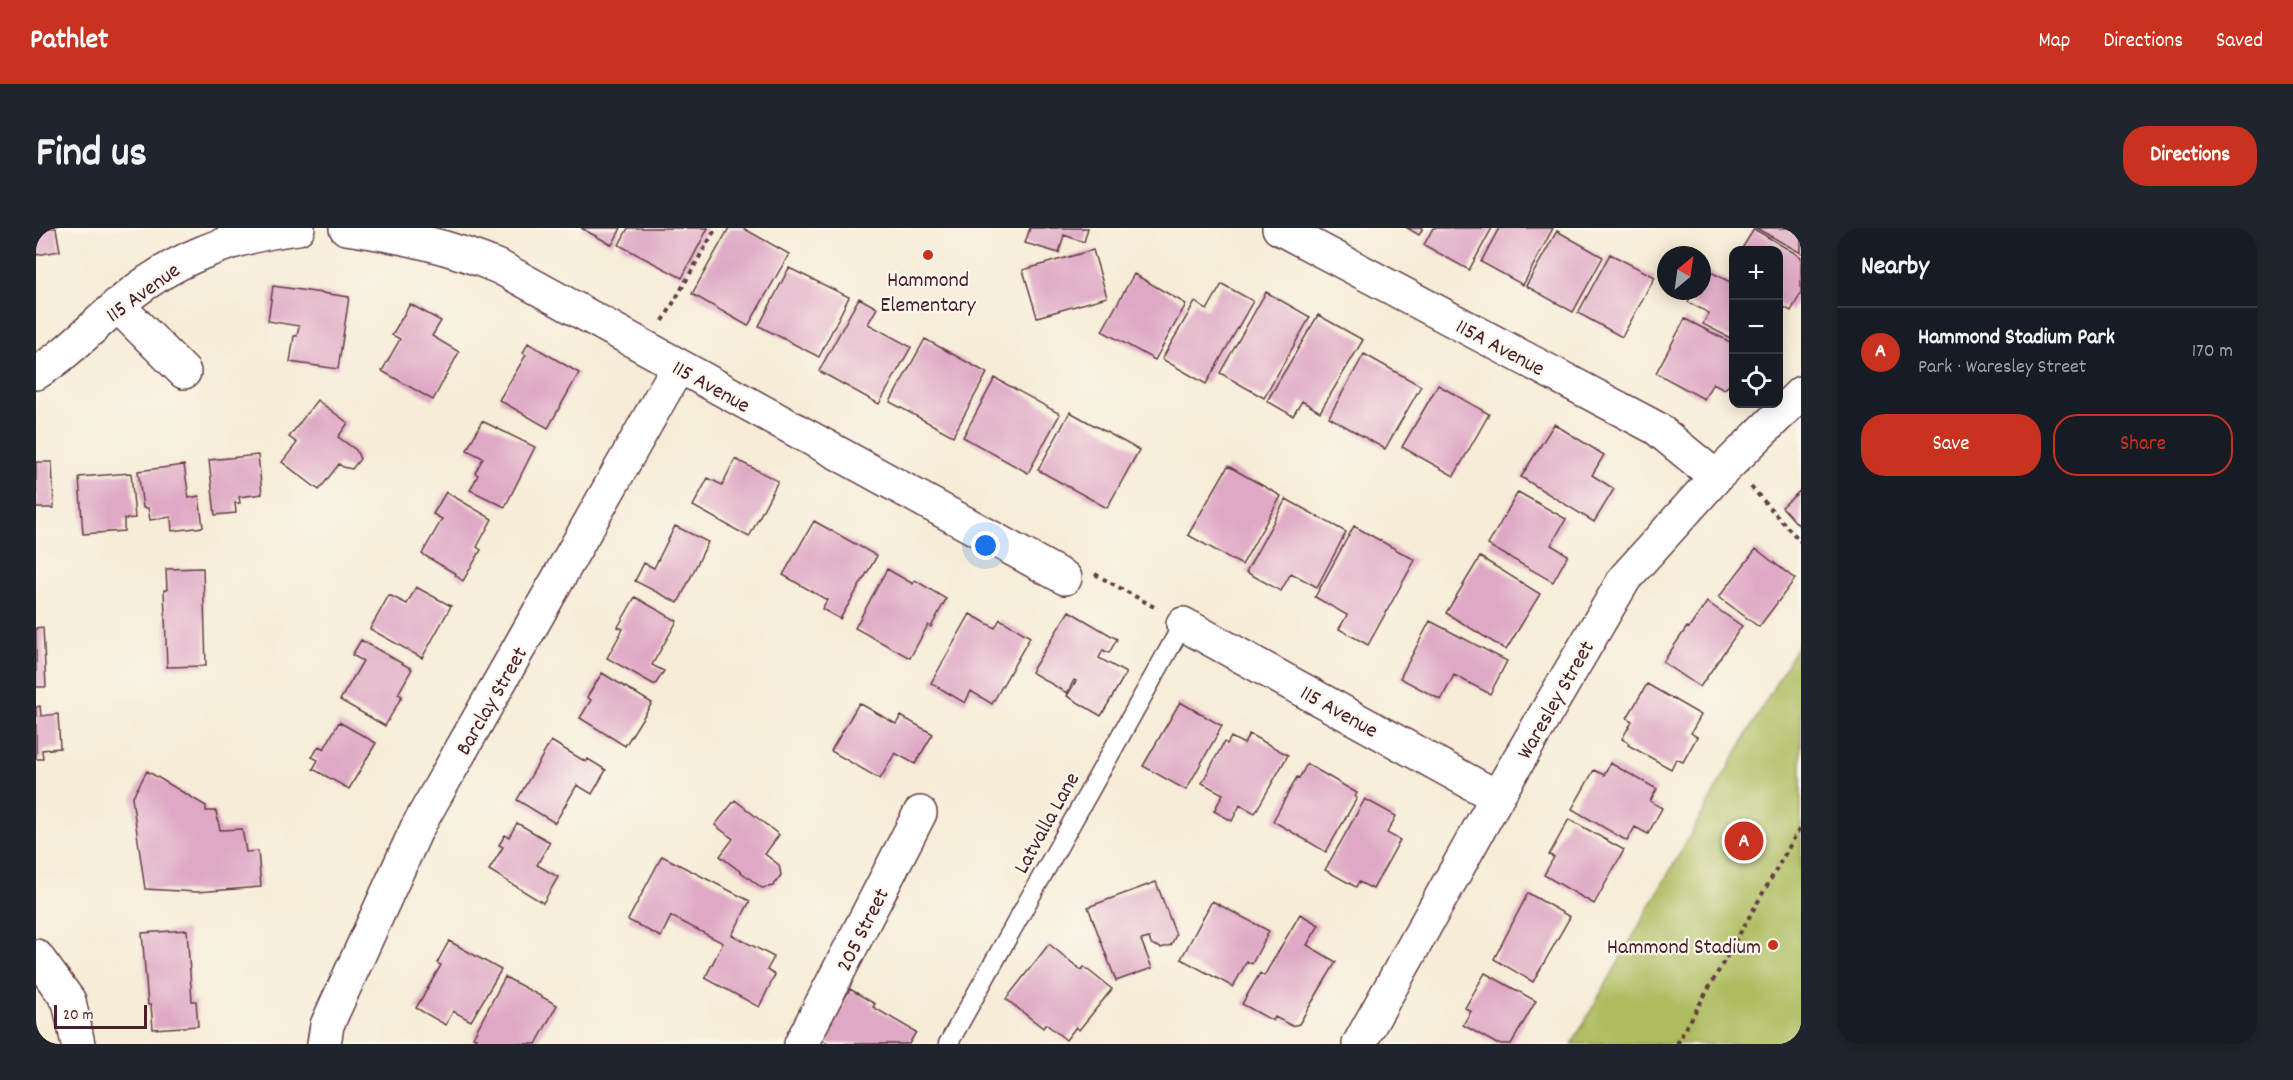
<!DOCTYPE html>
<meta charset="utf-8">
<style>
body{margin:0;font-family:Dekko,sans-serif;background:#20242c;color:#f1f3f6}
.controls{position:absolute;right:18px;top:18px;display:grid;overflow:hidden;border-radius:12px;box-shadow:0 3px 15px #0003}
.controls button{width:54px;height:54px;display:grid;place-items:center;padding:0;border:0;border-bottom:2px solid #363941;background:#171b24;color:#f1f3f6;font:30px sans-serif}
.compass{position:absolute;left:1621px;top:18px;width:54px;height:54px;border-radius:50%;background:#171b24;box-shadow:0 3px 15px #0003;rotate:29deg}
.scale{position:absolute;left:18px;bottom:15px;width:93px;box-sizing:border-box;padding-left:6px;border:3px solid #4a1f2b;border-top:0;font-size:16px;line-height:21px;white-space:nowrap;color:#4a1f2b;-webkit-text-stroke:4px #fbf7ec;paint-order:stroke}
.you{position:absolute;left:950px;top:318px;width:21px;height:21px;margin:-15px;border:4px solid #fff;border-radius:50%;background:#1a73e8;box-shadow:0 0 0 9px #1a73e833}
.badge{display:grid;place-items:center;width:39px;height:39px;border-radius:50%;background:#c8321e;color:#fff;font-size:20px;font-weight:700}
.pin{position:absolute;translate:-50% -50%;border:3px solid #fff;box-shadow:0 2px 6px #0006}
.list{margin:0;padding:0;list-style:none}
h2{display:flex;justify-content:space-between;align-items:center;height:78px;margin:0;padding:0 24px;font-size:26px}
h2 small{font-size:20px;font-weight:400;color:#9ea1a6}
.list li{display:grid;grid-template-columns:39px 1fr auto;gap:18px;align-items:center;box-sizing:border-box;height:90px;padding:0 24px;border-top:2px solid #363941}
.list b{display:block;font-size:22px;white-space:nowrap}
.list p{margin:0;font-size:20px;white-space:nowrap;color:#9ea1a6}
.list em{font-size:20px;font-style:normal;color:#9ea1a6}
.actions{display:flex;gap:12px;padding:18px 24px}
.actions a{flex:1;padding:14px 0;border:2px solid #c8321e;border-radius:24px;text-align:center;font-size:21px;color:#c8321e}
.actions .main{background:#c8321e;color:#fff}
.icon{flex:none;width:33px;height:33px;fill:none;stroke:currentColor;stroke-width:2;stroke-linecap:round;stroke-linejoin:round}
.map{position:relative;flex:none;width:1765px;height:816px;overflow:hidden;border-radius:24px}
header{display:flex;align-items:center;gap:36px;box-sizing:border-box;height:84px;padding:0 30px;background:#c8321e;color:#fff}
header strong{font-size:28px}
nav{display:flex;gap:33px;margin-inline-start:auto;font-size:21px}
.intro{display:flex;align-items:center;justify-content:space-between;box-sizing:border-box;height:144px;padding:0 36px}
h1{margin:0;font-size:42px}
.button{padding:15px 27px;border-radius:24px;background:#c8321e;color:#fff;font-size:21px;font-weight:700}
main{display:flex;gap:36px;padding:0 36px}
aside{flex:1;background:#171b24;border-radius:24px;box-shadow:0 3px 15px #0003}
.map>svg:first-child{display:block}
.green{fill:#aebb5e;stroke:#7c6d44;stroke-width:1.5}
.building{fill:#dfa9c5}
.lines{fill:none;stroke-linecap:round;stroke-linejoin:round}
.lane-casing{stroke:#643e45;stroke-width:21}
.street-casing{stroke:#643e45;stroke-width:36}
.secondary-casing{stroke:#643e45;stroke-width:36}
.path{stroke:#643e45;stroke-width:4;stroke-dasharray:4.5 4.5;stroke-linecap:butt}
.lane{stroke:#fff;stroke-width:18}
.street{stroke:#fff;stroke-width:33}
.secondary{stroke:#fff;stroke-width:33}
.poi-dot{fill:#c8321e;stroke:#fbf7ec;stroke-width:2}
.labels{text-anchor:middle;stroke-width:4.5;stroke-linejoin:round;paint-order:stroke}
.poi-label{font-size:22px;fill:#4a1f2b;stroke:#fbf7ec}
.street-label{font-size:22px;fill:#4a1f2b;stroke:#fbf7ec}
</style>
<header>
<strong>Pathlet</strong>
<nav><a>Map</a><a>Directions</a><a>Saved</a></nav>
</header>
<div class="intro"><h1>Find us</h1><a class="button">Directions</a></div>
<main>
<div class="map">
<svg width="1765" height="816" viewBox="0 0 1765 816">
<rect width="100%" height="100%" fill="#fbf7ec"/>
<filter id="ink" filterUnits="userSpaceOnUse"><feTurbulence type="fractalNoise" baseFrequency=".0167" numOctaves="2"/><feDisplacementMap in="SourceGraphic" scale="12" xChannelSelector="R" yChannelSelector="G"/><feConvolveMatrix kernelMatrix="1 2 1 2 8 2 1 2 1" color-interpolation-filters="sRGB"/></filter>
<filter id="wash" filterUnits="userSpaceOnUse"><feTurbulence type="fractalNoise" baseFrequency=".008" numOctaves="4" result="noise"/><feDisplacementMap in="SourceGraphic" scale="24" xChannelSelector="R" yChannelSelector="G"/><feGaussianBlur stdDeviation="1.35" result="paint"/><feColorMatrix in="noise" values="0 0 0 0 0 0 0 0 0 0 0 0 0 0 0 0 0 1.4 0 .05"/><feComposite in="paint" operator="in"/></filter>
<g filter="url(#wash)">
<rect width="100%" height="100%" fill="#f6ecd7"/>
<path class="green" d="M1765 411V816H1536Z"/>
<g id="blocks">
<path class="building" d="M0 0H20L24 23 0 27Z
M545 0H585L576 17Z
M592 0H672L646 50 583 17Z
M693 0H707L753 26 712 98 656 66Z
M994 0H1052L1048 14 1028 7 1023 25 989 15Z
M1371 0H1387L1383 7Z
M1397 0H1456L1433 42 1388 17Z
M1463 0H1517L1487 57 1445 34Z
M1720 0H1765V25Z
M1718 1 1765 29V65L1755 83 1742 76V22H1705Z
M1521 3 1567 29 1537 84 1490 58Z
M1057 22 1071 69 1001 89 987 42Z
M1574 26 1619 49 1586 109 1542 85Z
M753 40 813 69 783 129 723 98Z
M1669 41 1698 56V112L1667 96 1673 85 1652 74 1658 63H1666V47Z
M1098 46 1150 76 1119 132 1066 103Z
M1186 56 1217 73 1170 156 1126 131 1159 74 1171 82Z
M237 58 313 69 302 141 254 134 258 108H261L263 98 232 93Z
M1230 64 1274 89 1228 170 1184 145Z
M823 70 841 80 832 96 875 119 843 176 783 143Z
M374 76 405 93 396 108 423 124 397 172 346 143 364 111 356 107Z
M1282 87 1327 112 1284 184 1266 173 1257 188 1231 173Z
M1649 91 1698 116 1696 155 1688 161 1677 155 1668 171 1620 145Z
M889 111 951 145 917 208 854 174Z
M492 115 543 145 512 200 463 172 490 127 487 125Z
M1328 126 1385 158 1349 221 1293 189Z
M959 150 1024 186 992 245 927 209Z
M1402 157 1453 186 1418 248 1366 219Z
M281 172 312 195 302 209 320 222 324 231 316 241 307 239 303 236 283 262 246 234 261 215 253 209Z
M1034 184 1103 222 1071 280 1002 242Z
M446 193 499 219 469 279 434 262 442 247 439 245 447 230 431 222Z
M1518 196 1568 227 1556 247 1578 261 1558 294 1485 249Z
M222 227 226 266 203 269 204 275H199L200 285 179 287 173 232Z
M699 231 742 253 713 309 657 278 672 250 686 257Z
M0 234H16L18 280H0Z
M148 237 153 270 163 268 167 299 136 303 135 289 114 292 112 280H107L102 243Z
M1192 238 1245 268 1206 337 1152 307Z
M95 245 99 290 88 291V303L47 306 43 249Z
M1765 262V300L1746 279Z
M410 264 456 291 441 319 445 322 427 353 419 347 420 346 386 326 406 291 397 286Z
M1482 264 1530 291 1515 317 1532 327 1517 354 1452 317Z
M1250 271 1310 304 1281 359 1255 345 1245 363 1210 344Z
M778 293 841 328 804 391 786 381 791 372 747 347Z
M639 298 672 314 642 375 599 353 608 335 618 340Z
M1318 298 1379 332 1332 417 1303 401 1311 387 1279 369Z
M1720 321 1759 351 1723 399 1683 369Z
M1444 329 1504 366 1470 422 1410 385Z
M167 340 170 438 131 439 128 362H131L130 341Z
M851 341 877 356 879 352 910 371 895 399 892 397 874 430 819 400Z
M380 359 415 378 386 430 334 401 353 367 371 376Z
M599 369 641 393 616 437 628 443 619 457 571 430 587 401 582 399Z
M1671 374 1706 398 1664 459 1627 434 1651 399 1653 400Z
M1033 383 1081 411 1073 425 1067 422 1063 430 1090 445 1065 488 1031 468 1040 453 1038 452 1031 465 995 444Z
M934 386 959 400 964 391 994 409 956 476 935 463 929 475 895 455Z
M1394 393 1471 433 1454 466 1418 447 1405 472 1364 450Z
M7 399 10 459H0V400Z
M325 412 376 441 362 466 366 468 349 498 304 472 327 433 316 427Z
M566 445 616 475 589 518 544 490 555 472 551 469Z
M1611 456 1665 487 1655 505 1661 509 1647 534 1640 531 1635 541 1592 517 1593 515 1586 511 1596 493 1591 490Z
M1144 474 1186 498 1150 562 1107 538Z
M823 475 860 496 865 488 897 506 879 536 859 525 844 551 795 523Z
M4 478 5 488 22 486 24 520 6 522 7 531H0V479Z
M303 494 340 515 313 561 277 541 282 532 276 529 283 518 288 521Z
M1213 506 1252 527 1219 585 1204 577 1196 593 1178 583 1187 566 1166 555 1188 514 1191 516 1195 509 1208 516Z
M515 513 550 534 552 531 570 542 556 566 541 557 519 595 481 572Z
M1574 535 1621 561 1614 573 1626 580 1612 606 1599 599 1591 613 1536 581 1558 542 1568 547Z
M1271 536 1321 565 1319 569 1321 570 1290 624 1237 593 1261 549 1263 550Z
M111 543 170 578V583H180L184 602 206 601 210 624 222 623 225 659 161 664 109 661 96 570Z
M1329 571 1360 588 1351 605 1364 612 1337 661 1323 654 1320 659 1289 642Z
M699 572 743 607 729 626 743 637 745 647 737 658 726 660 684 628 697 611 679 597Z
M1533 591 1588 622 1558 676 1508 647 1518 629 1513 627Z
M481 595 514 614 501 637 522 649 507 675 453 642 467 619 463 617 469 607 473 609Z
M626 628 714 673 696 707 738 729 731 742 739 747 723 779 669 750 687 715 635 688 625 709 592 692Z
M1120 654 1140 707 1135 717 1125 720 1115 716 1113 710 1105 712 1116 740 1080 753 1052 679Z
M1492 665 1534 689 1497 754 1458 731Z
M1176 673 1233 703 1216 736 1211 733 1197 759 1145 731Z
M1264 686 1283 697 1271 717 1300 734 1263 796 1256 798 1239 789 1237 793 1206 776 1224 745 1228 748Z
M151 702 156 773H160L162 798 117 801 115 777H112L106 705Z
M413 713 465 742 435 793 417 783 410 797 380 780 405 737 401 735Z
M1013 716 1045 742 1048 739 1076 761 1043 802 1040 799 1030 812 1010 796 1007 800 970 771Z
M1449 745 1500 773 1475 816H1461L1427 797 1435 783 1429 780Z
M469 749 521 777 500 816H437L440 810 437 809Z
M814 761 839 776 837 779 880 804 873 816H793L784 810Z"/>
</g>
</g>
<g filter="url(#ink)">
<use href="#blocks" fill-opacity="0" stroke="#643e45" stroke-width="1.5"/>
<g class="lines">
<defs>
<path id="lane" d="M912 816 1147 396"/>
<path id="street" d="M310 0C365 8 414 18 465 40L1029 350
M1243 0 1620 200 1680 249
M81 77 148 144
M0 145C30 127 54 101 81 78 131 33 195 8 262 0
M1147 396 1461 569
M288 816 291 797 381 600 642 139
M765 816 884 585
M1323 816 1461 569 1589 350 1680 249 1765 165"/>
<path id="secondary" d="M0 728 33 773 42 816"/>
</defs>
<use href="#lane" class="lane-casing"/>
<use href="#street" class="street-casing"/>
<use href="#secondary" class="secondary-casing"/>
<path class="path" d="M627 93 680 0
M1715 259 1765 314
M1059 346 1120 380
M1641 816 1765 598"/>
<use href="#lane" class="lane"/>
<use href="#street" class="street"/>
<use href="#secondary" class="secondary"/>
</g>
</g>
<g class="poi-dot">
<circle cx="892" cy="27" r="6"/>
<circle cx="1737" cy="717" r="6"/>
</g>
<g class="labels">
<g class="poi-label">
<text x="892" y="58">Hammond<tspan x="892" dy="25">Elementary</tspan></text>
<text x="1725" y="725" text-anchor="end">Hammond Stadium</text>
</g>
<g class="street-label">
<text transform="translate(106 63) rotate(-36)" y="8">115 Avenue</text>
<text transform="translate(1465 118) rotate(28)" y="8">115A Avenue</text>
<text transform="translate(676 157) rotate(29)" y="8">115 Avenue</text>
<text transform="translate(1518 471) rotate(-60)" y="8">Waresley Street</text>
<text transform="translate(454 472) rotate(-60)" y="8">Barclay Street</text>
<text transform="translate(1304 482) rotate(29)" y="8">115 Avenue</text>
<text transform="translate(1009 594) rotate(-61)" y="8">Latvalla Lane</text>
<text transform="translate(825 701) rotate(-63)" y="8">205 Street</text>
</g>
</g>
</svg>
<div class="controls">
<button>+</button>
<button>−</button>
<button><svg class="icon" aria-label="locate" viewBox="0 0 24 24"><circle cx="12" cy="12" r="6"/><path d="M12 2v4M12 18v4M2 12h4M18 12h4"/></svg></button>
</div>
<svg class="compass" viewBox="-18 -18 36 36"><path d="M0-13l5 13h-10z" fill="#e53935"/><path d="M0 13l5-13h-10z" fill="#9ea1a6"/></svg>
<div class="scale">20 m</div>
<div class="you"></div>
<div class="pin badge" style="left:1708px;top:613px">A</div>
</div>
<aside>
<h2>Nearby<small></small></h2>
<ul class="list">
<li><span class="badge">A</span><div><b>Hammond Stadium Park</b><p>Park · Waresley Street</p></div><em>170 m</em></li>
</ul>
<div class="actions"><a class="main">Save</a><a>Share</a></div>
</aside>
</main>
